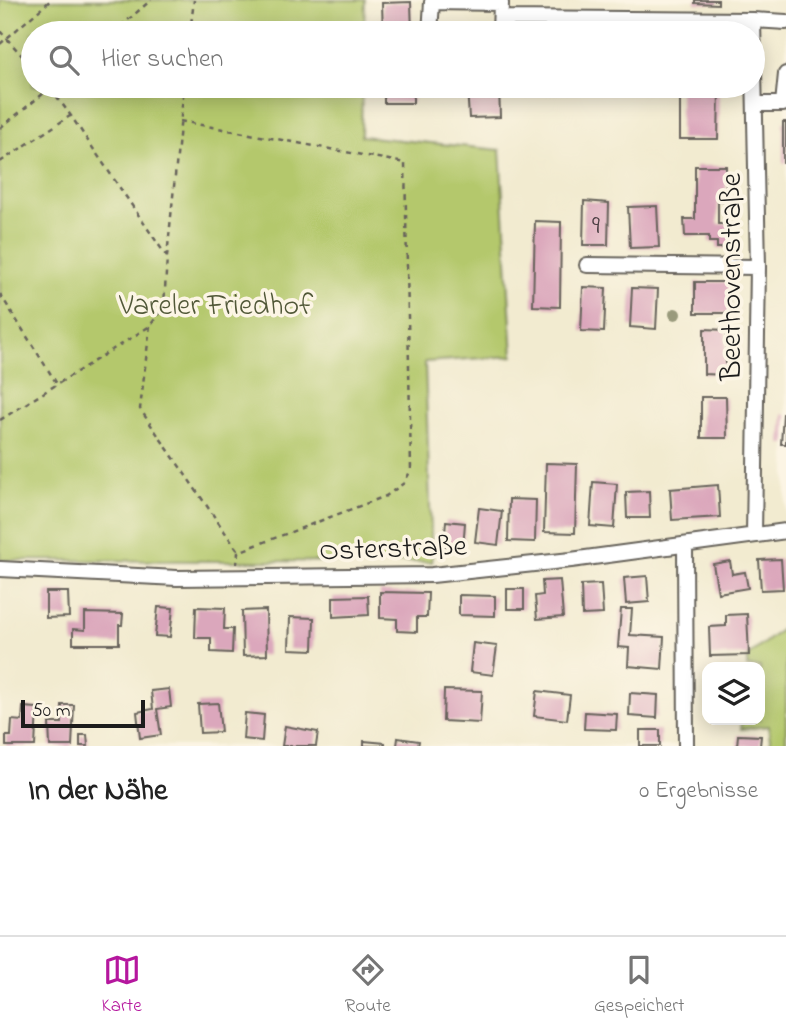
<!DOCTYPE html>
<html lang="de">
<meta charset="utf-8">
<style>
body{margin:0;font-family:"Indie Flower",sans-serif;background:#f6f6f6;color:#222}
.controls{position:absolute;right:21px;bottom:21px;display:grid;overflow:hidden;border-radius:14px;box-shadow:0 4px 18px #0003}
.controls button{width:63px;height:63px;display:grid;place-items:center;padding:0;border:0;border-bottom:2px solid #e0e0e0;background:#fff;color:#222;font:35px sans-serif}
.scale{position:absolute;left:21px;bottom:18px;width:124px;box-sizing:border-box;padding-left:7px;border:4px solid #1c1c1c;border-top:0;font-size:19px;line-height:24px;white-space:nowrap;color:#1c1c1c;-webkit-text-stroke:5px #fcf5e5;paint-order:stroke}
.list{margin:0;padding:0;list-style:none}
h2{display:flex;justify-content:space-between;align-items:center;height:91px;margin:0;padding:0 28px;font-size:30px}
h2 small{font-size:23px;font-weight:400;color:#767676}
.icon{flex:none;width:38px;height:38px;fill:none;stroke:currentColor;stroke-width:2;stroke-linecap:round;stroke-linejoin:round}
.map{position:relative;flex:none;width:786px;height:746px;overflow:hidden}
.search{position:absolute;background:#fff;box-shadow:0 4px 18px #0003;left:21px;right:21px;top:21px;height:77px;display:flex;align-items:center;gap:18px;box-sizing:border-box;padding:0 24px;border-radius:38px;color:#767676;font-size:26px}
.sheet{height:189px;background:#fff}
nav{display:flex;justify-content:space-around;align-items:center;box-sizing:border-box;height:98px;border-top:2px solid #e0e0e0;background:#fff;font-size:19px;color:#767676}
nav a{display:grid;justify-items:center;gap:4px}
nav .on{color:#b5179e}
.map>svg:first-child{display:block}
.green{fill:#b4c86c;stroke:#687244;stroke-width:2}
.building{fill:#dba7bc}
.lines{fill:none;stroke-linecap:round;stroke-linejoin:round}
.street-casing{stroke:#67645b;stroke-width:18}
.path{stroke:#67645b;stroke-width:2.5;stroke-dasharray:5 5;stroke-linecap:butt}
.street{stroke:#fff;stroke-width:14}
.tree{fill:#999a7c}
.labels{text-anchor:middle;stroke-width:7;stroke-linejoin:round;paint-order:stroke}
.number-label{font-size:26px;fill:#4c3f44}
.street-label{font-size:30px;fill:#1c1c1c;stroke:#fcf5e5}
.park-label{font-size:30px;fill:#515838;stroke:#fcf5e5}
</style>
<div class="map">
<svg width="786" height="746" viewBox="0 0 786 746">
<rect width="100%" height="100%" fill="#fcf5e5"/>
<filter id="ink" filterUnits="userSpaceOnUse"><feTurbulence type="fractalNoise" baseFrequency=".0143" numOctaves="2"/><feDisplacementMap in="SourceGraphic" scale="14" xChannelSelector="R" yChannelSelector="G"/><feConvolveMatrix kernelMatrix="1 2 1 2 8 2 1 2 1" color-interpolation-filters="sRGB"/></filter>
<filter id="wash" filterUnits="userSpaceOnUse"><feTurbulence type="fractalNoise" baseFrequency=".00686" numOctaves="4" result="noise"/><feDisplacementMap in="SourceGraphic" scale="28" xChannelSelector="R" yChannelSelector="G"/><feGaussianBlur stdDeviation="1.57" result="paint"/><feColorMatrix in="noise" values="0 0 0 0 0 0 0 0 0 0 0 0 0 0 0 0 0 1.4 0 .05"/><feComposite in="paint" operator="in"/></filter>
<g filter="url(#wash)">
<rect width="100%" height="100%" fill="#f2ebd0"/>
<path class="green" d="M0 0H365L364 33H33V86H362L361 136 500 150 513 356 425 362 432 562 0 560Z
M785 612H786V746H771L768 726 741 729 742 720H760V667H747L749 655 783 628Z"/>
<g id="blocks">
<path class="building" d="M695 0H718V4L695 3Z
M411 2 412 33H383L382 3Z
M384 86H413V103H384Z
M467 86H499L500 117 469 118Z
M680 89H719L718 139H680Z
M783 122H786V163H783Z
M695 166H726V202H718V224H731V248H717V242H709V236H685L684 219H695Z
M584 201 609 203 608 245H583Z
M657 206 659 247 630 248 628 207Z
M535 221 561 222 560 307 533 306Z
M695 282H730V313H695Z
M583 287 606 288 604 332 581 331Z
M632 288 658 289 656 329 630 327Z
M704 329 726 330V375L704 374Z
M701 397H726L727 438H701Z
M783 414H786V444H781Z
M546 463 577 464 575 533 544 532Z
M593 482 617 484 614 528 590 526Z
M718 485 720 517 672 520 670 489Z
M649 491 650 518H627L626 492Z
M509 499 536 500 535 542 508 541Z
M479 508 502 511 498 545 475 542Z
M446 521 465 523 463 548 444 546Z
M781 559 783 589 761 590 759 560Z
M730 561 732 574 745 572 748 588 718 593 713 564Z
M647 576 649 602 626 604 624 578Z
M560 580 563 617 537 619 535 596 543 595 542 581Z
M601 584 603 614 582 615 581 585Z
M507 589H524V609H507Z
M46 592H68L69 617 46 618Z
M380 592 428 593 427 617H417V632L397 631V619L380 618Z
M459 595 495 596V616L459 615Z
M368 596 369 615 333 617V597Z
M158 607 173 608 170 637 155 636Z
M196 607 225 608 224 629H233L232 653 211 652V638H195Z
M621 609H632L630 635 664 637 662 669 628 666 629 648 618 647Z
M266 610 267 655 243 656 242 611Z
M85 613 123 614 122 625H119V644H73V629L85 630Z
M747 614 749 655 710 656 709 627 726 626V615Z
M290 617 314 618 313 650 289 649Z
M473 643 497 646 493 675 470 672Z
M169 689 171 707 157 709 161 735 140 738 137 712 153 709 151 691Z
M444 690 482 691 480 723 443 721Z
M537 691 570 695 567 720 534 716Z
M630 693 658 695 657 718 629 716Z
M218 703 221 732 200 733 198 704Z
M62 705H74L72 746H50L49 723H62Z
M23 707 37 708 35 746H6V736H11L12 720 22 721Z
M585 712 617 714 616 730 584 729Z
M245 713 264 715 262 741 243 739Z
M285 726 318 732 316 746H282Z
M640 730H660V746H640Z
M80 735H87L88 746H80Z
M738 735 761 736 760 746H737Z
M398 738 419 741 418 746H397Z
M364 741 385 743V746H364Z"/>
</g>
</g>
<g filter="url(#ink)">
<use href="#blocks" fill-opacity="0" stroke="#67645b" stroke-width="2"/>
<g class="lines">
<defs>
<path id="street" d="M501 18 753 20 786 22
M753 20 758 267 754 535
M430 33 432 2 501 3 500 33
M755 104H783L786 74
M587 265 758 267
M685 545 686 746
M0 569 177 578 432 575 571 560 786 531"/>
</defs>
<use href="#street" class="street-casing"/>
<path class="path" d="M0 31 33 68
M113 33 151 0
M190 33 194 0
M0 44 51 0
M180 121 405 163 411 470 404 483 386 496 238 552 237 564
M0 128 53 86
M0 162 70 116
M167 257 184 86
M0 294 57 384
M150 326 140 409 238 551
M0 420 150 326 164 306 167 257 71 116 49 86"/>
<use href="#street" class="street"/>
</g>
<circle class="tree" cx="675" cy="314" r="6"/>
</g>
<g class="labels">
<g class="number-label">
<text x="596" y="233">9</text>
</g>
<g class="street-label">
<text transform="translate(730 277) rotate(-90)" y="10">Beethovenstraße</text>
<text transform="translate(393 547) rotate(-2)" y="10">Osterstraße</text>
</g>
<g class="park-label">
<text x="216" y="314">Vareler Friedhof</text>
</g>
</g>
</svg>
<div class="controls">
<button><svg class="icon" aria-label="layers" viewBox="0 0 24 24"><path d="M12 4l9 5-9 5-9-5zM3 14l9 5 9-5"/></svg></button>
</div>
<div class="scale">50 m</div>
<div class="search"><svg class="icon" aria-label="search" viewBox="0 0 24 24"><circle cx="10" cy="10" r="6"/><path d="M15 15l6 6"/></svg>Hier suchen</div>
</div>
<section class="sheet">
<h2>In der Nähe<small>0 Ergebnisse</small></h2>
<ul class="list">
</ul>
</section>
<nav>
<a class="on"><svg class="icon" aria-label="map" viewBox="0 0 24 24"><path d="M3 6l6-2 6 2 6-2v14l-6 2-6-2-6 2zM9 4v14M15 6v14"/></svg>Karte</a>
<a><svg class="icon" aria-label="directions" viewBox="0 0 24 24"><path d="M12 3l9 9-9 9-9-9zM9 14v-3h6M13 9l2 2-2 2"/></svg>Route</a>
<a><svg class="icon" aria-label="saved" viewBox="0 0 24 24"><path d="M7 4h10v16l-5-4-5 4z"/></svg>Gespeichert</a>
</nav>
